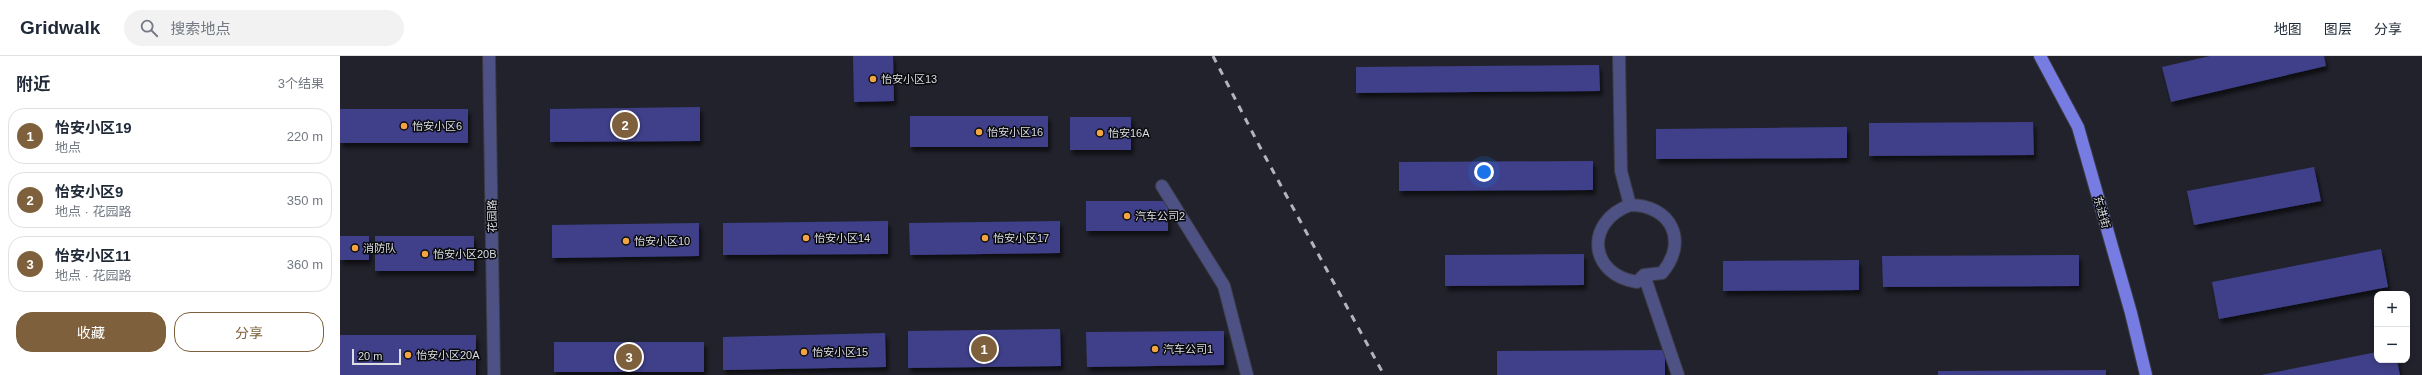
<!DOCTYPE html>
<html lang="zh">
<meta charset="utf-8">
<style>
body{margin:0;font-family:Arial,"Noto Sans SC",sans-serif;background:#f2f2f3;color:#1f2937}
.controls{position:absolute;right:12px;bottom:12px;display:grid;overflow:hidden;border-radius:8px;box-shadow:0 2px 6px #0003}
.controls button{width:36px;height:36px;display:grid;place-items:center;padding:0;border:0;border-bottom:1px solid #e0e1e3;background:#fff;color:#1f2937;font:20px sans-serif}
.scale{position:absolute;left:12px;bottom:10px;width:49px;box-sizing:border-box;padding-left:4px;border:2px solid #dbdde3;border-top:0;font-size:11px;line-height:14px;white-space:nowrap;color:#dbdde3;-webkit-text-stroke:3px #0b0c10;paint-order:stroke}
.you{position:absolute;left:1144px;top:116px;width:14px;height:14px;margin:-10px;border:3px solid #fff;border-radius:50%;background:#1a73e8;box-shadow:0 0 0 6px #1a73e833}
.badge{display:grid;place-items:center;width:26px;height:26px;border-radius:50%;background:#7e613c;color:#fff;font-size:13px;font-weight:700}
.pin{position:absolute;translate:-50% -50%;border:2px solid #fff;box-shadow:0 1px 4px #0006}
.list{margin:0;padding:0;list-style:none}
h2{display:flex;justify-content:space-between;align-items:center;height:52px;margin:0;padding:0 16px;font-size:17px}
h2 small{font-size:13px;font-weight:400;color:#747a83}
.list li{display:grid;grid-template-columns:26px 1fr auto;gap:12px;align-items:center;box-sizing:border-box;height:56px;margin:0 8px 8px;padding:0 8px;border:1px solid #e0e1e3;border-radius:16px}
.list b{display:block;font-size:15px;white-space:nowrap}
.list p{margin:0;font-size:13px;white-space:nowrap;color:#747a83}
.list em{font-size:13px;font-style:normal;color:#747a83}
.actions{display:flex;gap:8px;padding:12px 16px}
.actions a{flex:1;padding:9px 0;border:1px solid #7e613c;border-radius:16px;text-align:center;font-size:14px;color:#7e613c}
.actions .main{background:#7e613c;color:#fff}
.icon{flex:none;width:22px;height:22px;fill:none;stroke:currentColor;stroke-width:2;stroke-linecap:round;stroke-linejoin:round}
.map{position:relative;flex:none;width:2082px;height:319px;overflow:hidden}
header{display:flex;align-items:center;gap:24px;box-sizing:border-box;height:56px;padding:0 20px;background:#fff;border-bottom:1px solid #e0e1e3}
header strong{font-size:19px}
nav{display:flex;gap:22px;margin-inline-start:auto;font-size:14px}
.search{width:280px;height:36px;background:#f2f2f3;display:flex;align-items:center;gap:10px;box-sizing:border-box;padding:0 14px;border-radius:22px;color:#747a83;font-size:15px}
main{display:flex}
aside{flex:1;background:#fff}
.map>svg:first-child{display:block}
.building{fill:#3f408a;filter:url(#shadow)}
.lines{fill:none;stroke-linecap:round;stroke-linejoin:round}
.minor-casing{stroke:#3b3c46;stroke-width:14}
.major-casing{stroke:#3b3c46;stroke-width:14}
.minor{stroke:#4d5183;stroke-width:12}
.major{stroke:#777ce3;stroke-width:12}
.rail{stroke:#b3b5bc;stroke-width:3;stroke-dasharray:7 7;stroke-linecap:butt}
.poi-dot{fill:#f2a542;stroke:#0b0c10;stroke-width:1.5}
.labels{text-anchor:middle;stroke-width:3;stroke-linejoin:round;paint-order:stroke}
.poi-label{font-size:11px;fill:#dbdde3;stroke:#0b0c10;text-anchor:start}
.street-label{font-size:11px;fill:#dbdde3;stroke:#0b0c10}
</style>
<header>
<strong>Gridwalk</strong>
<div class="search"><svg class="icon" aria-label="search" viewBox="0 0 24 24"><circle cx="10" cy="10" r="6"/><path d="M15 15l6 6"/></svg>搜索地点</div>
<nav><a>地图</a><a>图层</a><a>分享</a></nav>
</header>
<main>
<aside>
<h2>附近<small>3个结果</small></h2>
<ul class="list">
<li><span class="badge">1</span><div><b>怡安小区19</b><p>地点</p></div><em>220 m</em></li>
<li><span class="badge">2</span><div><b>怡安小区9</b><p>地点 · 花园路</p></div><em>350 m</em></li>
<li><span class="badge">3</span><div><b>怡安小区11</b><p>地点 · 花园路</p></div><em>360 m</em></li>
</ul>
<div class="actions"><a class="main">收藏</a><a>分享</a></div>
</aside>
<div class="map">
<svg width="2082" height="319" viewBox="0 0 2082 319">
<defs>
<filter id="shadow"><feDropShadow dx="2.5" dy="4.5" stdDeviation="2" flood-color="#0009"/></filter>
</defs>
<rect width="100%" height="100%" fill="#21222c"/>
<path class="building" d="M513 0H553L554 45 514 46Z
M1870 0H1984L1986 10 1831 46 1822 11Z
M1259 9 1260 35 1016 37V11Z
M360 51V85L210 86V53Z
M0 53H128V87H0Z
M570 60H708V91H570Z
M730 61H791V94H730Z
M1693 66 1694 99 1529 100V67Z
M1507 71V102L1316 103V73Z
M1253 105V134L1059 135V106Z
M1974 111 1981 145 1854 169 1847 135Z
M746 145H828V175H746Z
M548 165V198L383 199V167Z
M720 165V197L570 199 569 167Z
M359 167V200L212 202V169Z
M0 180H29V204H0Z
M35 180H134V215H35Z
M2041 193 2048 231 1879 263 1872 226Z
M1244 198V229L1105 230V199Z
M1739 199V230L1543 231 1542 200Z
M1519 204V234L1383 235V205Z
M720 273 721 310 568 312V275Z
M884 275V309L747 311 746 276Z
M545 277 546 311 383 314V281Z
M0 279H136V319H0Z
M214 286H364V316H214Z
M1325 294V319H1157V295Z
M2037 296V304H2057L2060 319H1921Z
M1766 314V319H1598V315Z"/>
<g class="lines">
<defs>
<path id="minor" d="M149 0 154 319
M1279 0 1281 115 1290 149
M822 130 884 230 907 319
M1290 149C1331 149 1349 185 1322 217L1304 219 1297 226C1249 219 1244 166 1290 149Z
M1304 219 1338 319"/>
<path id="major" d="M1700 0 1738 71 1791 257 1806 319"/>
</defs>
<use href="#minor" class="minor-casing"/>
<use href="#major" class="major-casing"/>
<use href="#minor" class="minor"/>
<use href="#major" class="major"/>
<path class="rail" d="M873 0 921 93 1044 319"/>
</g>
<g class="poi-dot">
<circle cx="533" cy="23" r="4"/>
<circle cx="64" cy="70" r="4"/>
<circle cx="639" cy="76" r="4"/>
<circle cx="760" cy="77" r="4"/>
<circle cx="787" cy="160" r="4"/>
<circle cx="466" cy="182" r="4"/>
<circle cx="645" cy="182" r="4"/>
<circle cx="286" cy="185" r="4"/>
<circle cx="15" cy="192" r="4"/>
<circle cx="85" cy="198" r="4"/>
<circle cx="815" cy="293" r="4"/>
<circle cx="464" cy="296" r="4"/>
<circle cx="68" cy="299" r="4"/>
</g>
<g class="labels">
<g class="poi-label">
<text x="541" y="27">怡安小区13</text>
<text x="72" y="74">怡安小区6</text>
<text x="647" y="80">怡安小区16</text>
<text x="768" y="81">怡安16A</text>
<text x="795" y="164">汽车公司2</text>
<text x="474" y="186">怡安小区14</text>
<text x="653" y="186">怡安小区17</text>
<text x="294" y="189">怡安小区10</text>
<text x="23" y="196">消防队</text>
<text x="93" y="202">怡安小区20B</text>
<text x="823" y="297">汽车公司1</text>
<text x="472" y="300">怡安小区15</text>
<text x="76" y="303">怡安小区20A</text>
</g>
<g class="street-label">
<text transform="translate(1762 156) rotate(74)" y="4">东进街</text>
<text transform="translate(152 160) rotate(-91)" y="4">花园路</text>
</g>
</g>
</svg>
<div class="controls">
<button>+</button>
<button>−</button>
</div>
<div class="scale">20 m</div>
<div class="you"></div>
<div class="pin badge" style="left:644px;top:293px">1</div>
<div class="pin badge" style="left:285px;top:69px">2</div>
<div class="pin badge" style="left:289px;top:301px">3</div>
</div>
</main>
